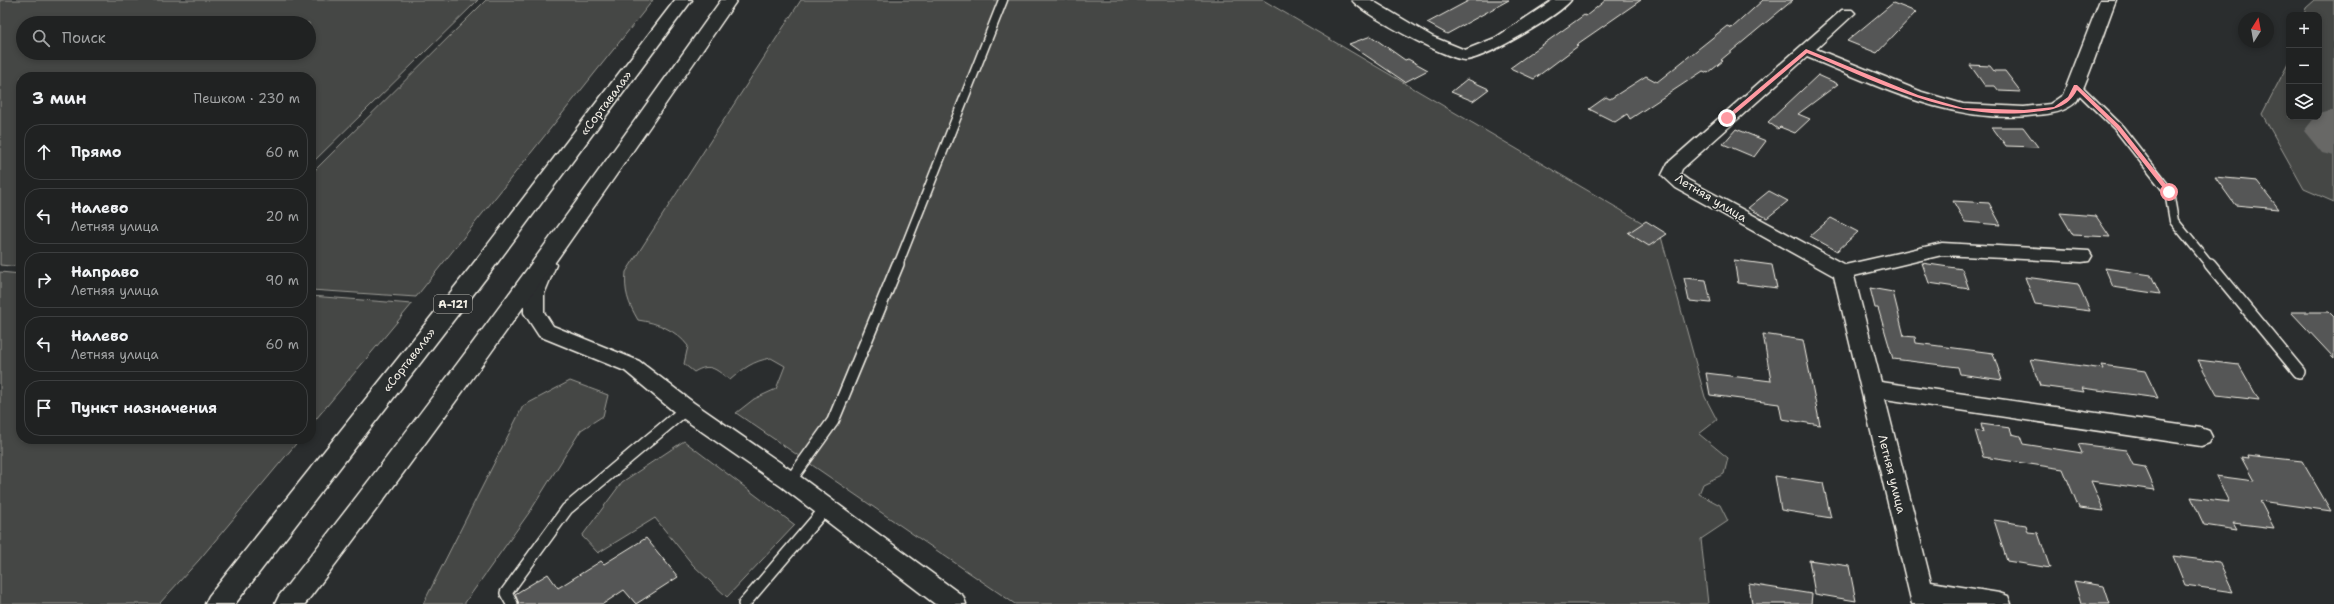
<!DOCTYPE html>
<html lang="ru">
<meta charset="utf-8">
<style>
body{margin:0;font-family:"Shantell Sans",sans-serif;background:#2d2f2f;color:#f1f3f6}
.controls{position:absolute;right:12px;top:12px;display:grid;overflow:hidden;border-radius:8px;box-shadow:0 2px 6px #0003}
.controls button{width:36px;height:36px;display:grid;place-items:center;padding:0;border:0;border-bottom:1px solid #3d3f40;background:#202222;color:#f1f3f6;font:20px sans-serif}
.compass{position:absolute;left:2238px;top:12px;width:36px;height:36px;border-radius:50%;background:#202222;box-shadow:0 2px 6px #0003;rotate:11deg}
.stop{position:absolute;width:12px;height:12px;margin:-9px;border:3px solid #ff9aa2;border-radius:50%;background:#fff}
.stop.end{background:#ff9aa2;border-color:#fff;box-shadow:0 1px 4px #0008}
.list{margin:0;padding:0;list-style:none}
h2{display:flex;justify-content:space-between;align-items:center;height:52px;margin:0;padding:0 16px;font-size:17px}
h2 small{font-size:13px;font-weight:400;color:#a2a4a5}
.list li{display:grid;grid-template-columns:26px 1fr auto;gap:12px;align-items:center;box-sizing:border-box;height:56px;margin:0 8px 8px;padding:0 8px;border:1px solid #3d3f40;border-radius:16px}
.list b{display:block;font-size:15px;white-space:nowrap}
.list p{margin:0;font-size:13px;white-space:nowrap;color:#a2a4a5}
.list em{font-size:13px;font-style:normal;color:#a2a4a5}
.icon{flex:none;width:22px;height:22px;fill:none;stroke:currentColor;stroke-width:2;stroke-linecap:round;stroke-linejoin:round}
.map{position:relative;flex:none;width:2334px;height:604px;overflow:hidden}
.search{position:absolute;background:#202222;box-shadow:0 2px 6px #0003;left:16px;top:16px;width:300px;height:44px;display:flex;align-items:center;gap:10px;box-sizing:border-box;padding:0 14px;border-radius:22px;color:#a2a4a5;font-size:15px}
.panel{position:absolute;background:#202222;box-shadow:0 2px 6px #0003;left:16px;top:72px;width:300px;height:372px;border-radius:16px}
.map>svg:first-child{display:block}
.green{fill:#444645;stroke:#9c9c96;fill-rule:evenodd}
.lines{fill:none;stroke-linecap:round;stroke-linejoin:round}
.river{fill:#676866;fill-rule:evenodd}
.building{fill:#555756;stroke:#f4f1e8}
.lane-far1-casing{stroke:#f4f1e8;stroke-width:11}
.lane-casing{stroke:#f4f1e8;stroke-width:14}
.street-casing{stroke:#f4f1e8;stroke-width:3}
.highway-casing{stroke:#f4f1e8;stroke-width:3}
.lane-far1{stroke:#2a2d2e;stroke-width:8}
.lane{stroke:#2a2d2e;stroke-width:11}
.street{fill:#2a2d2e;fill-rule:evenodd}
.highway{fill:#2a2d2e;fill-rule:evenodd}
.route{fill:#ff9aa2}
.labels{text-anchor:middle;stroke-width:3;stroke-linejoin:round;paint-order:stroke}
.shield{fill:#2a2d2e;stroke:#b7b6b0;stroke-width:1}
.shield-label{font-size:11px;font-weight:bold;fill:#f4f1e8}
.street-label{font-size:12px;fill:#f4f1e8;stroke:#2a2d2e}
</style>
<div class="map">
<svg width="2334" height="604" viewBox="0 0 2334 604">
<rect width="100%" height="100%" fill="#2a2d2e"/>
<filter id="ink" filterUnits="userSpaceOnUse"><feTurbulence type="fractalNoise" baseFrequency=".025" numOctaves="2"/><feDisplacementMap in="SourceGraphic" scale="8" xChannelSelector="R" yChannelSelector="G"/><feConvolveMatrix kernelMatrix="1 2 1 2 8 2 1 2 1" color-interpolation-filters="sRGB"/></filter>
<g filter="url(#ink)">
<path class="green" d="M0 0H478L311 164V77H21V267L0 265ZM23 23H309V53H23Z
M486 0H653L416 297 311 290V174Z
M801 0H1263L1660 233 1705 397 1717 420 1699 434 1728 458 1724 474 1703 484 1699 494 1720 505 1728 521 1701 539 1708 604H1015L736 413 754 399 776 389 785 366 771 358C753 361 744 368 730 380 716 370 711 362 694 372L684 364 688 346C676 330 658 323 638 320 628 303 624 291 626 272Z
M2315 0H2334V202L2304 189 2262 114 2289 62V117H2319V15H2304L2306 8Z
M0 272 21 274V439H300L199 560 159 604H0Z
M311 296 412 304 311 425Z
M570 381 608 395 603 416 581 430 531 510 464 604H423L523 406Z
M684 441 795 525 727 597 693 565 655 518 598 553 582 536 622 482Z"/>
<g class="lines">
<path class="river" d="M2329 111H2334V156L2322 153 2304 131 2315 117H2319V114Z"/>
</g>
<path class="building" d="M1470 0H1509L1447 34 1427 23Z
M1606 0H1641L1576 45 1578 46 1534 79 1510 68 1584 15 1586 16Z
M1763 0H1793L1721 60 1723 61 1708 73 1703 71 1630 119 1627 114 1615 122 1589 109 1606 97 1610 99 1646 76 1657 82 1727 26 1732 28Z
M1893 3 1916 12 1877 53 1847 41Z
M1371 36 1405 60 1408 59 1428 70 1405 82 1349 44Z
M1970 65 1990 66 1994 71H2005L2021 92 1999 91 1995 86H1985Z
M1818 75 1838 84 1798 114 1810 119 1795 133 1780 127 1778 129 1768 122Z
M1467 79 1489 89 1473 101 1451 92Z
M1992 127H2023L2038 147 2006 146Z
M1736 129 1766 141 1754 157 1723 144Z
M2215 177 2257 181 2279 209 2235 205Z
M1769 191 1788 201 1767 218 1748 208Z
M1953 201 1989 203 2001 225 1965 222Z
M2060 213 2096 216 2110 237 2073 235Z
M1831 218 1858 232 1837 251 1810 236Z
M1646 221 1667 234 1649 246 1628 233Z
M1734 260 1772 265 1777 288 1738 283Z
M1922 263 1962 269 1969 289 1929 283Z
M2105 268 2151 275 2160 294 2113 287Z
M2025 277 2078 284 2090 311 2035 304Z
M1684 278 1706 280 1711 303 1689 301Z
M1870 288 1893 292 1904 336 1915 337 1916 343 1993 353 2002 380 1960 374 1958 367 1893 359 1878 308H1875Z
M2291 312H2329L2334 317V358Z
M1763 334 1803 340 1820 425 1782 419 1779 404 1710 395 1706 373 1771 381Z
M2030 359 2104 369 2102 365 2145 371 2158 398 2082 388 2084 392 2040 386Z
M2198 360 2239 365 2259 400 2217 395Z
M1981 424 2010 428 2012 434 2020 436 2023 444 2082 453 2078 444 2126 450 2133 465 2145 467 2155 490 2091 481 2104 511 2079 508 2063 469 1983 457 1975 430 1983 432Z
M2247 455 2302 461 2331 511 2260 501 2274 528 2233 523 2237 530 2204 525 2191 497 2229 502 2216 476 2254 481 2241 457 2248 458Z
M1775 476 1823 483 1831 518 1781 510Z
M1994 520 2026 525 2028 532 2038 533 2050 568 2007 561Z
M646 538 678 577 636 604 624 590 603 604H519L515 594 548 574 558 588 601 561 604 564Z
M2173 556 2219 562 2233 592 2185 585Z
M1809 560 1849 566 1856 601 1815 594Z
M2074 581 2104 586 2110 604H2081Z
M1749 584 1812 594 1811 604H1752Z"/>
<g class="lines">
<defs>
<path id="lane-far1" d="M2076 86 2118 127 2169 192 2174 221 2210 265
M898 265 1003 0"/>
<path id="lane" d="M2210 264 2299 372
M790 481 833 421 898 264
M512 604 506 593 567 509 686 409
M744 604 826 508"/>
<path id="street" d="M1352 0H1371L1433 37 1465 50 1495 38 1553 0H1571C1560 15 1483 60 1465 60 1447 59 1362 14 1352 0Z
M2100 0H2116C2109 16 2084 94 2076 102 2065 112 2051 114 2037 115 1955 126 1880 87 1807 57L1682 169 1680 174 1688 180 1845 265 1942 243 2089 251 2092 256 2089 261 2082 262 1942 255 1854 276 1881 382 2201 428 2209 431 2212 437 2209 443 2201 446 1885 399 1931 582 1999 593 2008 596 2011 604H1912L1834 276 1676 188 1662 175 1668 163 1842 10H1852L1855 13 1816 49 1922 92 1963 104 2024 107 2050 104 2063 95Z
M546 258 553 260 556 265 544 294V312L553 326 639 361 694 403 798 475 963 596 966 604H935L782 487 678 415 625 371 539 336 524 313V294L539 260Z"/>
<path id="highway" d="M675 0H692L489 274 235 604H205L209 596 473 264Z
M721 0H737C597 204 455 408 305 604H275L279 596C433 402 578 201 721 0Z"/>
</defs>
<use href="#lane-far1" class="lane-far1-casing"/>
<use href="#lane" class="lane-casing"/>
<use href="#street" class="street-casing"/>
<use href="#highway" class="highway-casing"/>
<use href="#lane-far1" class="lane-far1"/>
<use href="#lane" class="lane"/>
<use href="#street" class="street"/>
<use href="#highway" class="highway"/>
</g>
</g>
<path class="route" d="M1806 49 1918 95 1963 108 2024 110 2054 107 2068 97 2074 85H2077L2120 126 2172 192 2167 193 2116 128 2077 90C2068 108 2052 110 2034 112 1953 122 1880 83 1807 53L1729 119H1725V117Z"/>
<g class="labels">
<rect class="shield" x="434" y="295" width="38" height="18" rx="3"/>
<g class="shield-label">
<text x="453" y="308">А-121</text>
</g>
<g class="street-label">
<text transform="translate(606 103) rotate(-53)" y="4">«Сортавала»</text>
<text transform="translate(1711 198) rotate(31)" y="4">Летняя улица</text>
<text transform="translate(409 360) rotate(-52)" y="4">«Сортавала»</text>
<text transform="translate(1892 474) rotate(76)" y="4">Летняя улица</text>
</g>
</g>
</svg>
<div class="controls">
<button>+</button>
<button>−</button>
<button><svg class="icon" aria-label="layers" viewBox="0 0 24 24"><path d="M12 4l9 5-9 5-9-5zM3 14l9 5 9-5"/></svg></button>
</div>
<svg class="compass" viewBox="-18 -18 36 36"><path d="M0-13l5 13h-10z" fill="#e53935"/><path d="M0 13l5-13h-10z" fill="#a2a4a5"/></svg>
<div class="stop" style="left:2169px;top:192px"></div>
<div class="stop end" style="left:1727px;top:118px"></div>
<div class="search"><svg class="icon" aria-label="search" viewBox="0 0 24 24"><circle cx="10" cy="10" r="6"/><path d="M15 15l6 6"/></svg>Поиск</div>
<section class="panel">
<h2>3 мин<small>Пешком · 230 m</small></h2>
<ul class="list">
<li><svg class="icon" aria-label="ahead" viewBox="0 0 24 24"><path d="M12 20V5M6 11l6-6 6 6"/></svg><div><b>Прямо</b></div><em>60 m</em></li>
<li><svg class="icon" aria-label="left" viewBox="0 0 24 24"><path d="M17 20v-9H6M10 6l-5 5 5 5"/></svg><div><b>Налево</b><p>Летняя улица</p></div><em>20 m</em></li>
<li><svg class="icon" aria-label="right" viewBox="0 0 24 24"><path d="M7 20v-9h11M14 6l5 5-5 5"/></svg><div><b>Направо</b><p>Летняя улица</p></div><em>90 m</em></li>
<li><svg class="icon" aria-label="left" viewBox="0 0 24 24"><path d="M17 20v-9H6M10 6l-5 5 5 5"/></svg><div><b>Налево</b><p>Летняя улица</p></div><em>60 m</em></li>
<li><svg class="icon" aria-label="arrive" viewBox="0 0 24 24"><path d="M6 21V4h12l-3 4 3 4H6"/></svg><div><b>Пункт назначения</b></div></li>
</ul>
</section>
</div>
